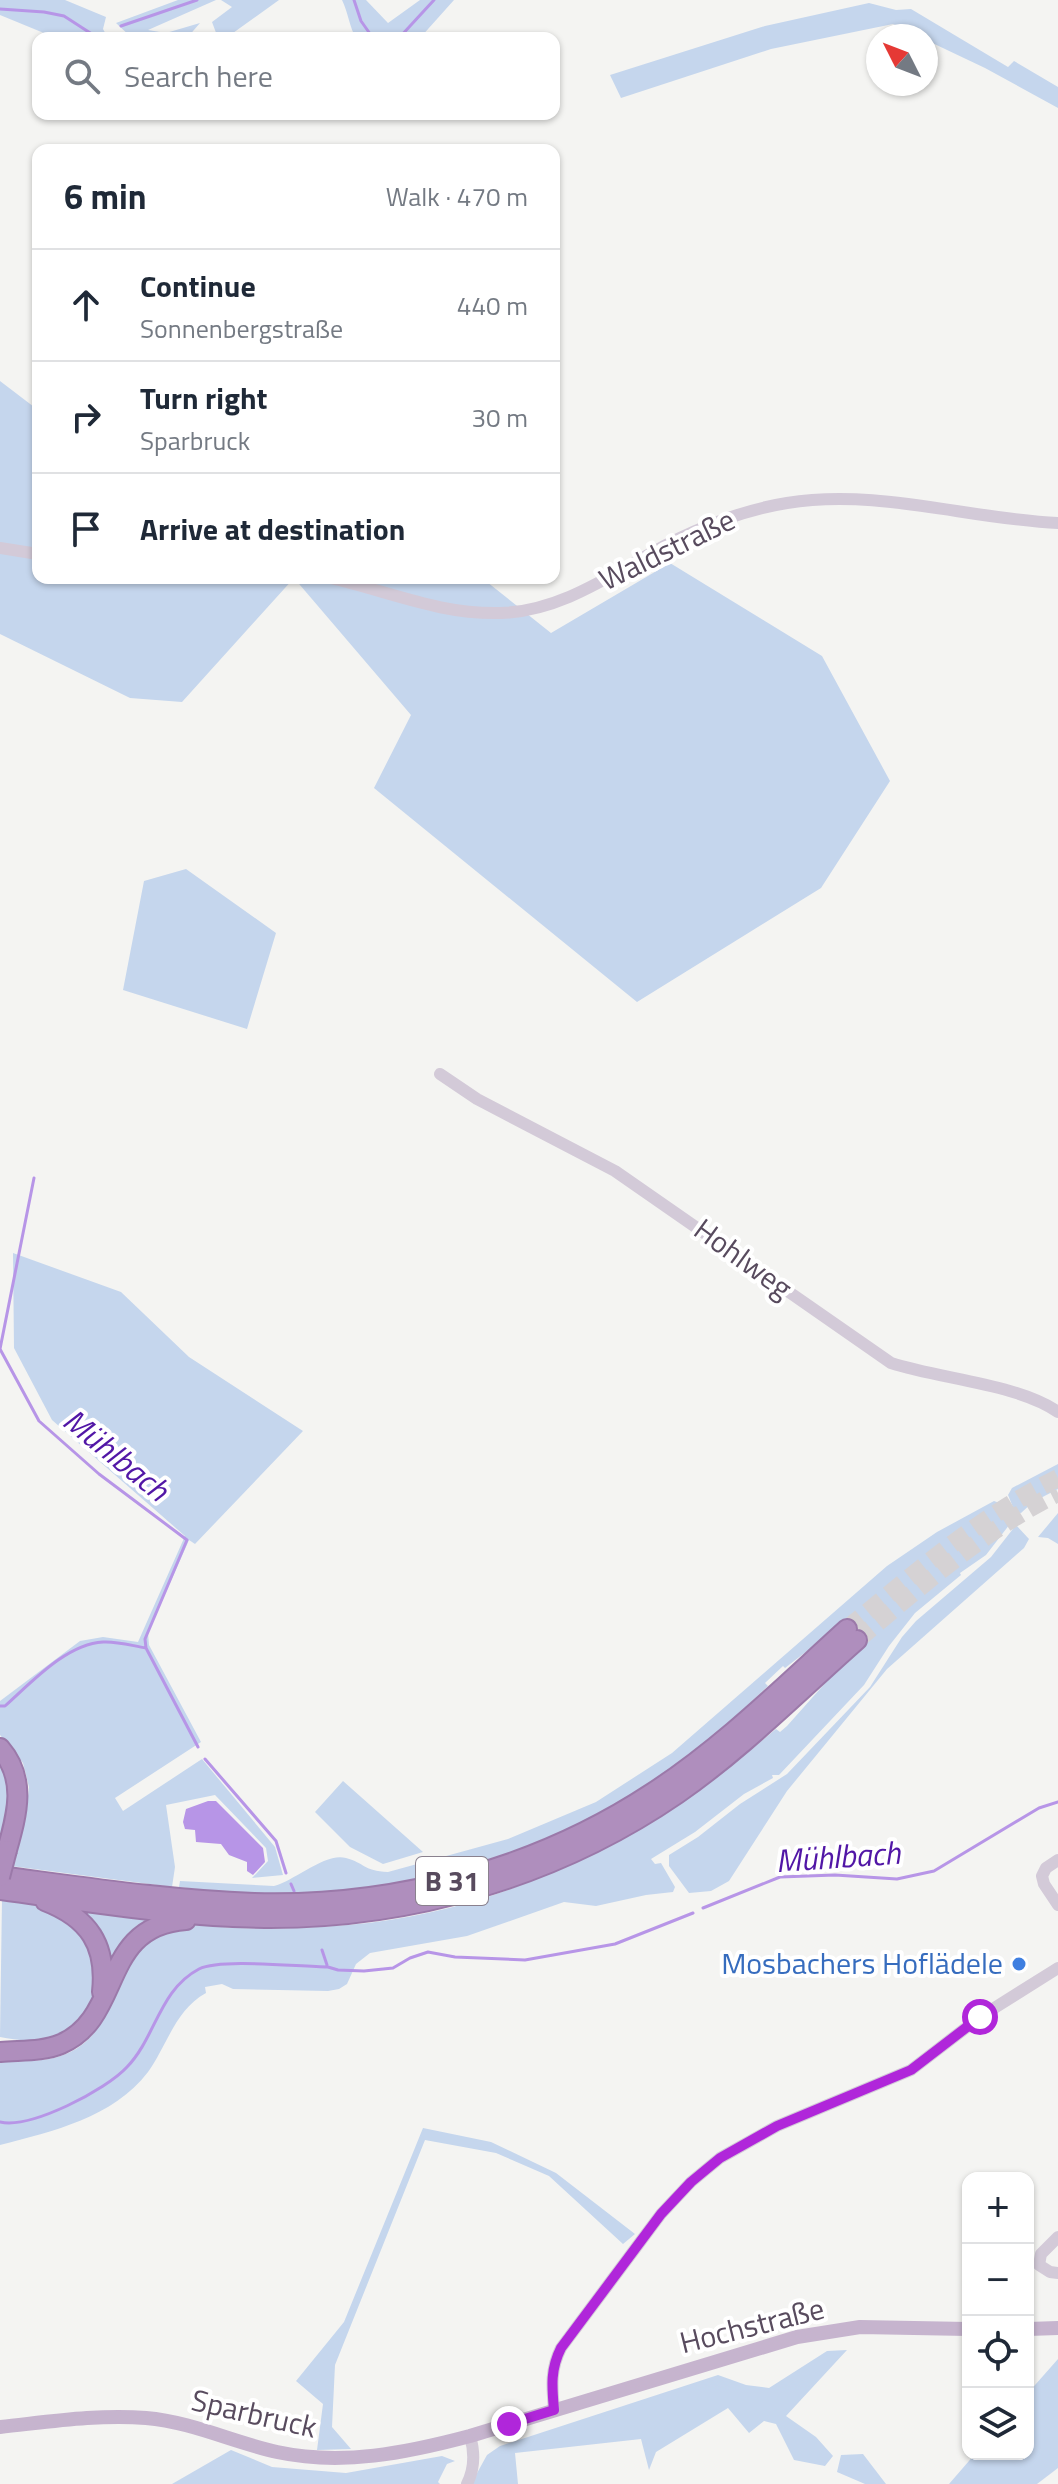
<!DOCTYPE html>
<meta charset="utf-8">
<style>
body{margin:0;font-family:"Titillium Web",sans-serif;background:#f2f2f3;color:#1f2937}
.controls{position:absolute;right:24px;bottom:24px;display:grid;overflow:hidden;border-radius:16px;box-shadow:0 2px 6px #0004}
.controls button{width:72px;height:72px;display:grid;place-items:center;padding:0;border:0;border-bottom:2px solid #e0e1e3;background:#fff;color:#1f2937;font:40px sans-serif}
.compass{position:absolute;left:866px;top:24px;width:72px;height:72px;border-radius:50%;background:#fff;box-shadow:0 2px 6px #0004;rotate:312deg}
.stop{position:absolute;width:24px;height:24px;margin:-18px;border:6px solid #b026da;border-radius:50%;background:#fff}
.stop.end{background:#b026da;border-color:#fff;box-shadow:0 2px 8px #0008}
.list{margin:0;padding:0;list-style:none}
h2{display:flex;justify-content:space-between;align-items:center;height:104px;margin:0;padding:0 32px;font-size:34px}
h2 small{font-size:26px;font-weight:400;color:#747a83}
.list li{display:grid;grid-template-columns:52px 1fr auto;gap:24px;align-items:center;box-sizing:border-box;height:112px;padding:0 32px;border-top:2px solid #e0e1e3}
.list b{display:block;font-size:30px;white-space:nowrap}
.list p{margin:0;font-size:26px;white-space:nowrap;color:#747a83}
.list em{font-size:26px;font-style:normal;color:#747a83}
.icon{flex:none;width:44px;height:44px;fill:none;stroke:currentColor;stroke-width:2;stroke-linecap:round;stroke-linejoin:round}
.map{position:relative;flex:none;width:1058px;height:2484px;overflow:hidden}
.search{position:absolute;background:#fff;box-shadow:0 2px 6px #0004;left:32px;top:32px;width:528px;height:88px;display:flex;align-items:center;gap:20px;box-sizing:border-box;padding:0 28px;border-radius:16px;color:#747a83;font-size:30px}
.panel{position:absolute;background:#fff;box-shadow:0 2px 6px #0004;left:32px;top:144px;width:528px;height:440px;border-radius:16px}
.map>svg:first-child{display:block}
.green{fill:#c5d6ed}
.water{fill:#b795e7}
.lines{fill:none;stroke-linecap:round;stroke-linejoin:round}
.stream{stroke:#b795e7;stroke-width:3}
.highway-tunnel{stroke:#d5d2d4;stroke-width:18;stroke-dasharray:18 9;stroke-linecap:butt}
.highway-casing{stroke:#9b79a9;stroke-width:22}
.minor{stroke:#d3cad8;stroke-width:12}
.major{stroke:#c6b4ce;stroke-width:14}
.highway{stroke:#af8ebd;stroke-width:18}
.highway-bridge-casing{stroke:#9b79a9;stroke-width:22;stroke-linecap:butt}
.highway-bridge{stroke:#af8ebd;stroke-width:18}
.route{stroke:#b026da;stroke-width:10}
.shop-dot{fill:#3f7fe0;stroke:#fff;stroke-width:3}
.labels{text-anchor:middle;stroke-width:8;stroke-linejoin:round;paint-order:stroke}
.shield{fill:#fff;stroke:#8a818e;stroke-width:2}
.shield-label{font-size:28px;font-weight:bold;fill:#584b5e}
.street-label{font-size:30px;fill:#584b5e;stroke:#fff}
.shop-label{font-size:30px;fill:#366cbe;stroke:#fff;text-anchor:end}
.water-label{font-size:32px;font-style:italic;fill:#5116a6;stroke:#fff}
</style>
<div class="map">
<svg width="1058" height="2484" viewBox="0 0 1058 2484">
<rect width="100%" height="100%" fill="#f4f4f2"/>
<path class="green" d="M0 0H65L106 17 103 29 108 38H56L0 15Z
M178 0H216L148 30 166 33 200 23 187 38H132L116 23Z
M221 0H279L226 38H218L212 22 232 7Z
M342 0H366L388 23 420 0H454L420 38H356C350 29 348 12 342 0Z
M869 3 896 10 911 9 1008 67 1014 61 1058 87V108L985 68 926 40V36H918L893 24 771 49 621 98 610 75 765 26Z
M0 381 38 410V578H482L551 633 670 563 822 656 890 781 821 888 637 1002 374 788 411 715 294 578 182 702 130 698 0 634Z
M186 869 276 933 247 1029 123 990 144 881Z
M13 1253 121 1292 189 1357 303 1431 195 1544 189 1540 148 1633 149 1645 201 1742 115 1798 123 1811 202 1759 275 1847 283 1875 252 1878 268 1861 266 1848 215 1795 166 1805 175 1867 172 1887 11 1866 27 1806 29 1787 23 1763 0 1735V1701L80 1641 103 1637 138 1642 185 1536 52 1420 14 1348Z
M1058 1464V1489L1033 1502 1021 1513 1015 1512 1008 1495 1012 1488Z
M994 1501 1002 1504 1013 1520 986 1555 960 1573 961 1575 915 1613 889 1646 864 1685 779 1775H772L773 1778 744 1794 695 1832 651 1859 655 1864 661 1863 675 1887 673 1892 646 1895 596 1906 564 1902 467 1936 370 1953 356 1964 347 1984 339 1989 328 1991 233 1989 222 1984 205 1987 206 1993C175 2010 168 2044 148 2072 113 2118 53 2131 0 2145V2059C15 2060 33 2062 49 2059 128 2044 102 1953 171 1928 189 1922 218 1928 238 1928 274 1929 311 1928 347 1925 513 1911 650 1834 776 1729L780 1732 787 1726 836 1671 829 1634 785 1668 783 1666 765 1683 768 1686C741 1711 715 1737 686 1759 572 1844 431 1891 289 1895 252 1896 216 1891 179 1887L180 1881 274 1886C294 1881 326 1852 346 1858 365 1863 363 1871 388 1872L508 1839 596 1802 672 1753 887 1566 937 1532Z
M1058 1513V1544L1048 1538 1038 1537Z
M1016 1525 1029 1539 1024 1548 887 1669 787 1791 729 1881 711 1891 689 1893 669 1866V1855L698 1837 740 1804 787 1774 870 1687 902 1637 916 1621 991 1557Z
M0 1758 3 1761 11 1796 0 1844Z
M343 1781 423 1852 383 1864 350 1847 315 1812Z
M2 1899 37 1905 88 1935C91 1950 98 1969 98 1984 98 1994 91 2005 85 2013 64 2041 32 2044 0 2037Z
M87 1910 124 1918H149V1922L110 1967 84 1917Z
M423 2128 491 2142 556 2173 635 2234 623 2244 549 2176 496 2153 425 2140 335 2365 332 2427 351 2449 317 2450 323 2404 296 2381 344 2322Z
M847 2350 786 2416 816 2437 833 2456 825 2466 794 2460 776 2424 764 2421 749 2433 728 2408 656 2452 649 2470 641 2439 515 2453 518 2484H471L487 2455 500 2446 718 2375 746 2385 769 2388 827 2351Z
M1058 2359V2468L1037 2484H949L975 2454H1028V2393Z
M231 2450 272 2467 346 2473 442 2456 455 2461 447 2464 438 2482 440 2484H172Z
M863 2454 886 2484H865L837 2472 841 2455Z"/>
<path class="water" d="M208 1801H216L263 1848 265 1862 253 1875 247 1871V1862L229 1855 221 1844 196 1842 195 1830 185 1829 183 1822 186 1809Z"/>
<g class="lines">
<path class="stream" d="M354 0 361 21 373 38
M0 9 44 12 64 16 98 38
M121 26 197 0
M102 38 108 35
M399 38 434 0
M34 1178 0 1349 39 1421 99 1474 187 1540 145 1639 146 1648 198 1747
M0 1706H5C31 1683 66 1644 103 1642 117 1641 133 1646 146 1648
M205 1759 276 1841 286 1873
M291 1884 294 1891
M703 1908 780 1877 835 1875 897 1879 934 1871 1039 1808 1058 1802
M322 1950 327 1965
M0 2122C31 2129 106 2090 127 2067 156 2037 159 1990 199 1969 222 1958 299 1967 328 1967L338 1970 364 1971 393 1968 410 1958 428 1952 455 1957 525 1960 615 1944 693 1913"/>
<path class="highway-tunnel" d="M847 1629C914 1574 980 1516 1058 1478
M857 1640C920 1587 984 1530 1058 1493"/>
<defs>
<path id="highway" d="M0 1748C27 1779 17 1814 7 1850
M0 1876C84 1887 169 1900 254 1903 393 1907 535 1870 652 1793 723 1747 784 1686 847 1629
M0 1890C88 1902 177 1917 265 1918 411 1919 556 1877 677 1794 742 1749 798 1692 857 1640
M45 1901C89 1918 107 1945 102 1992
M0 2052C20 2050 42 2052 61 2044 124 2017 99 1926 186 1920"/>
</defs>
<use href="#highway" class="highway-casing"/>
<path class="minor" d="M0 548 38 554
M330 578C388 591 441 615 501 613 567 611 621 567 678 539 713 522 749 509 787 503 877 488 968 519 1058 523
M440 1074 477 1099 615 1171 891 1363C940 1379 1018 1384 1058 1412
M1058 1860 1046 1868 1042 1876 1044 1884 1058 1905
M1058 2237 1041 2254 1039 2265 1050 2272 1058 2273
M554 2410C552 2387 550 2370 561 2348L661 2214 691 2182 720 2158 777 2126 911 2070 980 2017 1058 1968
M467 2484C475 2468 475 2453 470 2436"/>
<path class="major" d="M1028 2329 1058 2328
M0 2427C48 2422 98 2414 146 2418 192 2422 232 2442 277 2452 342 2466 406 2453 470 2436L797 2337 860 2327 968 2329"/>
<use href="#highway" class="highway"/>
<defs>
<path id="highway-bridge" d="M0 1877 7 1850"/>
</defs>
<use href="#highway-bridge" class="highway-bridge-casing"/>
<use href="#highway-bridge" class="highway-bridge"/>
</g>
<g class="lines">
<path class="route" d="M509 2424 554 2410C552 2387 550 2370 561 2348L661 2214 691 2182 720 2158 777 2126 911 2070 980 2017"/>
</g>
<circle class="shop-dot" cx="1019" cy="1964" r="8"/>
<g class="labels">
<rect class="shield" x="416" y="1857" width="72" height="48" rx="6"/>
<g class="shield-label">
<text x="452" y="1891">B 31</text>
</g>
<g class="street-label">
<text transform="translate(667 550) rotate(-26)" y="10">Waldstraße</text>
<text transform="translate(743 1259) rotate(36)" y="10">Hohlweg</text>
<text transform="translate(752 2326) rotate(-14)" y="10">Hochstraße</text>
<text transform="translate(254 2414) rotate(13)" y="10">Sparbruck</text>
</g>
<g class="shop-label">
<text x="1003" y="1974">Mosbachers Hoflädele</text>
</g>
<g class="water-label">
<text transform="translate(116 1455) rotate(39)" y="11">Mühlbach</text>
<text transform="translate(838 1857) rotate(-4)" y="11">Mühlbach</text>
</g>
</g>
</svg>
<div class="controls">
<button>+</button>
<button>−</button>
<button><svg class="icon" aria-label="locate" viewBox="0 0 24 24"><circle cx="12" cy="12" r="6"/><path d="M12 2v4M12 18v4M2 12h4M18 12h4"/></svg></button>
<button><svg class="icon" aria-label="layers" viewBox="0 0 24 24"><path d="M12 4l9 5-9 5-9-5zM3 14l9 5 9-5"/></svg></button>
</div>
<svg class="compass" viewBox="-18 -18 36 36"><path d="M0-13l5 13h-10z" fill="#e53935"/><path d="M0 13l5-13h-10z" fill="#747a83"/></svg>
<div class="stop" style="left:980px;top:2017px"></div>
<div class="stop end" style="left:509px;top:2424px"></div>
<div class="search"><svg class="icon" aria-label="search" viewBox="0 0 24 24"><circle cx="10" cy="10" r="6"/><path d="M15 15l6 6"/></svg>Search here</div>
<section class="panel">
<h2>6 min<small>Walk · 470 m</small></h2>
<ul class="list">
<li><svg class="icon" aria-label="ahead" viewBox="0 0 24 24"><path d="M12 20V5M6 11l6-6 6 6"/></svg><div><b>Continue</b><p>Sonnenbergstraße</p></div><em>440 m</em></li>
<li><svg class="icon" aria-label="right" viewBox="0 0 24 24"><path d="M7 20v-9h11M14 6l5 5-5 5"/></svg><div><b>Turn right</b><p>Sparbruck</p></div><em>30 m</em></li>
<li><svg class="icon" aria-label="arrive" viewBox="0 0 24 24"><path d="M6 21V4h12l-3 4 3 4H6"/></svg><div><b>Arrive at destination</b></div></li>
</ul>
</section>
</div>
